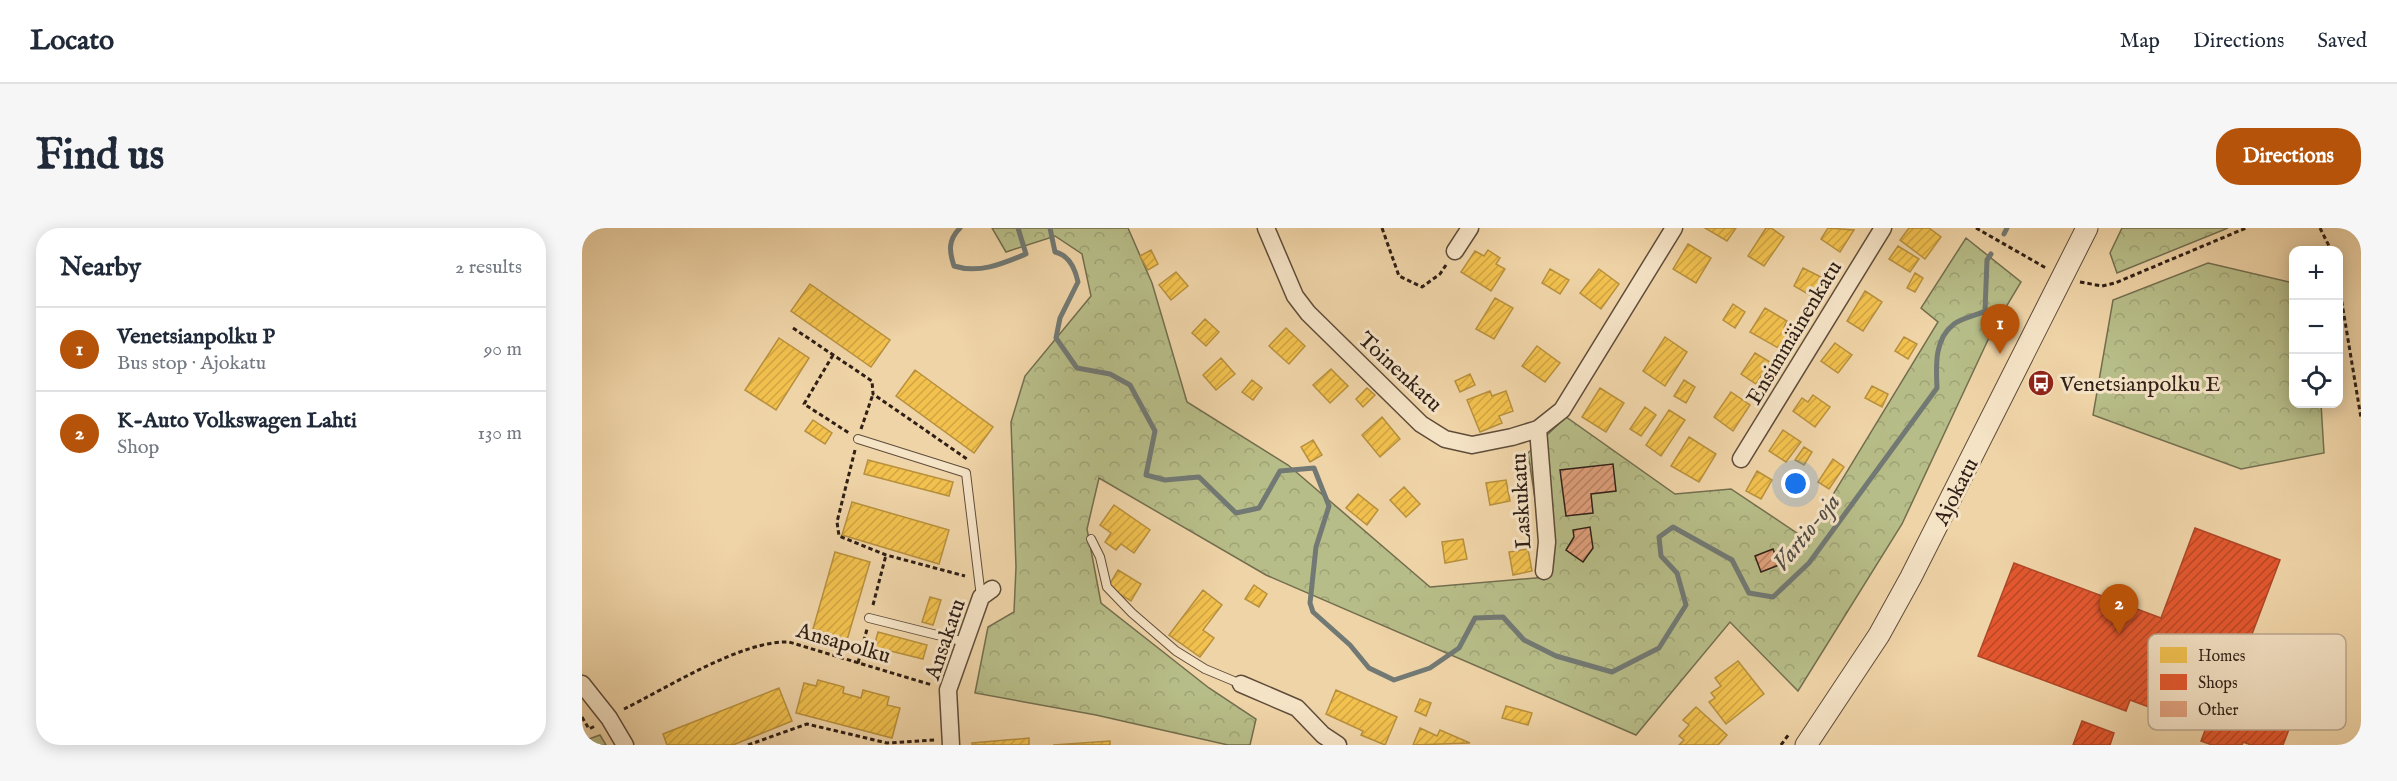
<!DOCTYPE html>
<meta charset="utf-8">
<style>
body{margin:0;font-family:"IM FELL English",serif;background:#f6f6f7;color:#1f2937}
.controls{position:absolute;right:18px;top:18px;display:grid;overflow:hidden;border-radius:12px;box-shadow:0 3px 15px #0003}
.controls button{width:54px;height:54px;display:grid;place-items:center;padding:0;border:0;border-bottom:2px solid #e0e1e3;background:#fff;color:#1f2937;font:30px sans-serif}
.you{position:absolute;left:1214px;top:256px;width:21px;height:21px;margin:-15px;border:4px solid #fff;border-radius:50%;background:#1a73e8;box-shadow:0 0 0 9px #1a73e833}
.badge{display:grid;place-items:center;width:39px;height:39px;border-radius:50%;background:#b45309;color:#fff;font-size:20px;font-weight:700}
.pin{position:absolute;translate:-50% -50px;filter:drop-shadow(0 2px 3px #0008)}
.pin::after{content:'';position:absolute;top:32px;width:21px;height:18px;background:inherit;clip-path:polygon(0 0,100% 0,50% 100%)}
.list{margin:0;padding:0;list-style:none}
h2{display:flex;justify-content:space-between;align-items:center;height:78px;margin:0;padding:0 24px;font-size:26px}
h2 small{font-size:20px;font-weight:400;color:#747a83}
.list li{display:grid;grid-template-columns:39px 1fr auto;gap:18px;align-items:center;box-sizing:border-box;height:84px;padding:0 24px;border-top:2px solid #e0e1e3}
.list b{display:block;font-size:22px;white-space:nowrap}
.list p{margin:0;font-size:20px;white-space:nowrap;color:#747a83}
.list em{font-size:20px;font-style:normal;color:#747a83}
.icon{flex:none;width:33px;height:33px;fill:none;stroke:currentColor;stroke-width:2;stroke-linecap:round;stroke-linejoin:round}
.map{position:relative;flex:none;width:1779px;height:517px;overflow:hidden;border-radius:24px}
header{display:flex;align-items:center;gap:36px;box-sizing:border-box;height:84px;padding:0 30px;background:#fff;border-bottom:2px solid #e0e1e3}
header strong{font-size:28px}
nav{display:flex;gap:33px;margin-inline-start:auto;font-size:21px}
.intro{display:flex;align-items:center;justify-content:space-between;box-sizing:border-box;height:144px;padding:0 36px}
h1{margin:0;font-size:42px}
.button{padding:15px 27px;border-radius:24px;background:#b45309;color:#fff;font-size:21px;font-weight:700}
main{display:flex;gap:36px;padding:0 36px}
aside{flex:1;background:#fff;border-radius:24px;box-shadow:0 3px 15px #0003}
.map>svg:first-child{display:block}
.forest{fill:url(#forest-crowns);stroke:#736e4f;stroke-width:1.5}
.homes{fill:url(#homes-hatch);stroke:#b8903d;stroke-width:1.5}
.shops{fill:url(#shops-hatch);stroke:#ae4627;stroke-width:1.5}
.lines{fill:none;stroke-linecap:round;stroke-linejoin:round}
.stream{stroke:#727974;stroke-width:5}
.building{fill:url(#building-hatch);stroke:#2f1f16;stroke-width:1.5}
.service-casing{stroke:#5f4c3a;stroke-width:10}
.minor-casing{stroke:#5f4c3a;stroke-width:19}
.tertiary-casing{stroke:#5f4c3a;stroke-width:23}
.path{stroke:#2f1f16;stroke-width:3;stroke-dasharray:4.5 3;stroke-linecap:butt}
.service{stroke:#f5e3c6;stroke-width:8}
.minor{stroke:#f5e3c6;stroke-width:16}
.tertiary{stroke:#f5e3c6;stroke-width:21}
.labels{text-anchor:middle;stroke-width:6;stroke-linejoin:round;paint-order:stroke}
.street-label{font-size:22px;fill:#2f1f16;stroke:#f5e3c6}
.poi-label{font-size:22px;fill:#2f1f16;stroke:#f5e3c6;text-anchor:start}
.water-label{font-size:24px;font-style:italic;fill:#504c45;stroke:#f5e3c6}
.key{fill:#f5e3c6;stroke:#baa891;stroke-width:1.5}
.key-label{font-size:16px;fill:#2f1f16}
</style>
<header>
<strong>Locato</strong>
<nav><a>Map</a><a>Directions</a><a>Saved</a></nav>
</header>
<div class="intro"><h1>Find us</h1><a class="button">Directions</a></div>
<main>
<aside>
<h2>Nearby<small>2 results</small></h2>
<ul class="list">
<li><span class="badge">1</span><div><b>Venetsianpolku P</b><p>Bus stop · Ajokatu</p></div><em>90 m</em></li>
<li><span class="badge">2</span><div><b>K-Auto Volkswagen Lahti</b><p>Shop</p></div><em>130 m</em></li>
</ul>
</aside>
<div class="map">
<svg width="1779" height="517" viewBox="0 0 1779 517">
<defs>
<pattern id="forest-crowns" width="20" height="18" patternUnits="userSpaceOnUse" patternTransform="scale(1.5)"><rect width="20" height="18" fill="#b7bd88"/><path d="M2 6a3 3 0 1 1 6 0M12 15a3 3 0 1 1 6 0" fill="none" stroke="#9ea275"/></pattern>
<pattern id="homes-hatch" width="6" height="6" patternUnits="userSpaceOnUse" patternTransform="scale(1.5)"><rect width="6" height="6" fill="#f2c14e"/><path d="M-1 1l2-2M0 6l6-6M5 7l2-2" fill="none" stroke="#d0a543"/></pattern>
<pattern id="shops-hatch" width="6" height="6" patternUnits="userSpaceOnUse" patternTransform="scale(1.5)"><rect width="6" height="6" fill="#e4572e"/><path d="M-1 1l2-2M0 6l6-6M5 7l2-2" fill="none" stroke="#b94726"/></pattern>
<pattern id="building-hatch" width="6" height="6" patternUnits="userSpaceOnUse" patternTransform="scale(1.5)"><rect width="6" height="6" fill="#e1a17d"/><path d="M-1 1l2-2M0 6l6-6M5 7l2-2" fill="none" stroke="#b78365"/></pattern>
</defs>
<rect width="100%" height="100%" fill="#efd4a7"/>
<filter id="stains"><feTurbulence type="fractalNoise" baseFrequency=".00333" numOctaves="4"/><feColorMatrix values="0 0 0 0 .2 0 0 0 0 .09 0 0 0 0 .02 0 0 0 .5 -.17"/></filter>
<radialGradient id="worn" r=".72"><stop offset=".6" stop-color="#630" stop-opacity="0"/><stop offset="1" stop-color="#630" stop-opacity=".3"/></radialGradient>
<path class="forest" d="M410 0H546L570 55 605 174 706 237 848 359 965 349 946 225 984 189 1093 266 1149 261 1224 311 1356 94 1339 80 1384 10 1439 54 1412 99 1320 296 1216 463 1148 394 1054 507 684 347 517 250 505 301 519 375 627 460 674 491 668 517H646L514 487 393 465 406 399 432 384 434 339 429 194 443 148 509 68 500 26 473 8 424 24Z
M1540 0H1646L1535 45 1528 25Z
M1626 35 1711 55 1712 176H1739L1742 225 1659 241 1511 187 1531 72Z
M0 504 7 511 18 507 24 517H0Z"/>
<path class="homes" d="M1123 0H1154L1145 13Z
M1184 0H1189L1202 9 1182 38 1166 28Z
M1246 0 1272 2 1258 24 1239 11Z
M1327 0H1347L1359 9 1343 31 1318 12Z
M1106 16 1129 30 1114 55 1091 41Z
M1316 18 1337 31 1328 44 1307 31Z
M569 22 576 36 566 42 558 28Z
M906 22 918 30 914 36 923 41 909 63 879 44 893 23 902 28Z
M1221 40 1243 51 1233 70 1212 58Z
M968 41 987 52 978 66 960 55Z
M1017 41 1037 56 1019 81 998 65Z
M594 44 606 58 589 72 577 57Z
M1333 45 1341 50 1333 64 1325 60Z
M228 56 308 112 289 139 209 83Z
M1283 63 1300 74 1281 103 1265 93Z
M913 70 931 80 912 111 894 101Z
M1151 76 1163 84 1153 100 1141 92Z
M1183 80 1205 93 1202 99 1209 103 1198 121 1168 104Z
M623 91 637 104 624 118 610 105Z
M704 100 723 118 707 136 687 118Z
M1083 109 1105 124 1083 158 1061 143Z
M1322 109 1335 116 1326 131 1313 123Z
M197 110 227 130 194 182 163 162Z
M1253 115 1270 127 1256 145 1239 133Z
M955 118 978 135 963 154 940 138Z
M1173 125 1188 134 1174 156 1159 146Z
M639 130 653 146 634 162 621 147Z
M749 141 766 158 748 175 731 157Z
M333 142 411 199 392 225 314 168Z
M888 146 893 157 878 164 873 153Z
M670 152 680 160 671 172 660 164Z
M1102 152 1113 159 1104 175 1092 168Z
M1290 158 1306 166 1300 179 1283 170Z
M785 160 793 167 781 179 774 171Z
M1018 160 1042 175 1024 204 1000 189Z
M908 163 910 168 924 163 931 183 917 188 920 195 898 204 885 172Z
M1149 164 1168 177 1151 203 1132 189Z
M1231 167 1248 179 1233 199 1211 183 1220 170 1226 174Z
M1063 179 1074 187 1059 208 1048 201Z
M1087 182 1103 192 1079 228 1064 217Z
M800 189 818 211 798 229 780 207Z
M231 192 250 205 243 216 223 203Z
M1201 202 1219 214 1204 234 1187 223Z
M1107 209 1134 226 1117 254 1089 238Z
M731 212 740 227 728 234 719 219Z
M1222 219 1230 224 1222 237 1213 232Z
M1251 231 1262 239 1247 261 1236 254Z
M286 232 371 254 367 268 282 246Z
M1175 243 1190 252 1179 271 1164 263Z
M924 252 928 273 908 277 904 255Z
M822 259 838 276 824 289 808 272Z
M776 266 796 282 785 297 764 280Z
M270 274 367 302 357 336 260 307Z
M532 277 568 302 552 325 539 316 534 322 523 314 529 305 518 297Z
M881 311 885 331 863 335 860 314Z
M946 321 950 343 931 347 927 324Z
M253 324 288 334 265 412 231 401Z
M536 342 559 356 549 373 526 359Z
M672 357 685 366 677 379 663 371Z
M621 362 640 377 621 402 632 410 618 429 587 407Z
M348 369 359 372 351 397 340 394Z
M296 404 345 417 341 431 292 419Z
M1156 433 1182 466 1144 496 1127 474 1133 470 1129 465 1139 458 1133 450Z
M236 452 262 459 261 465 279 470 281 462 307 469 305 477 318 480 310 510 214 485 222 455 234 458Z
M197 460 210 493 151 517H85L81 506Z
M754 462 815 489 803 517 779 507 781 503 744 486Z
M838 471 849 475 844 488 833 483Z
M924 478 950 485 946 497 920 490Z
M1114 479 1145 507 1136 517H1097L1102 512 1097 508 1107 497 1101 492Z
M838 500 855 508 858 502 888 515 831 517Z
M447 510V517H390V515Z
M528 513V517H471Z"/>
<path class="shops" d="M1613 300 1698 332 1664 422 1728 446 1701 517H1669L1661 514 1660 517H1630L1619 513 1624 500 1548 472 1544 483 1396 428 1432 335 1579 390Z
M1500 493 1532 505 1528 517H1491Z"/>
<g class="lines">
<path class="stream" d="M378 0C366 12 367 23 372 38 397 46 420 36 444 26L436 0
M468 0 473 24C487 27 493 40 496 54L478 90 474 110 495 140 528 146 548 157 573 203 564 247 583 252 617 249 654 285 677 280 698 243 732 240 747 278 734 319 728 375 731 384 768 417 787 440 812 452 848 440 877 420 893 390 921 389 942 412 974 428 1030 444 1077 420 1104 377 1095 345 1079 328 1077 309 1091 299 1150 332 1167 365 1191 369 1227 335 1355 160C1354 138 1352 111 1372 96 1380 90 1393 88 1403 83L1405 32 1409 26
M1422 6 1425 0"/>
</g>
<path class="building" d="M1031 236 1034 263 1009 266 1011 285 984 288 978 242Z
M1008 299 1011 320 1001 334 984 322 992 309 991 302Z
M1191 321 1197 337 1179 344 1173 328Z"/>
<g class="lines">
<defs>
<path id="service" d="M276 211 384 245 399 369
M509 311 518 329 525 359 550 385 594 423 623 441 659 456
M287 390 383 414"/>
<path id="minor" d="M684 0 713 68 726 85 839 196 863 211 890 217 930 209 956 201 980 182 1092 0
M873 23 888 0
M956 201 965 314 962 343
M1159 231 1301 0
M0 456 27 490 43 517
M659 456 715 480 741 507 756 517
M369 517 366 462 399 369 410 361"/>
<path id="tertiary" d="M1224 517 1297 407 1329 349 1505 0"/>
</defs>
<use href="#service" class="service-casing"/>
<use href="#minor" class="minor-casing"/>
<use href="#tertiary" class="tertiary-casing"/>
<path class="path" d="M800 0 817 48 840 59 858 46 864 37
M1394 0 1464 40
M1738 0 1749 22
M1756 51 1779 190
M1498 54 1520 58 1533 55 1664 0
M211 100 290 153 291 166 385 231
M251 127 222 176 267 205
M279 201 291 166
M273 222 255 294 257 308 304 327 383 348
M291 377 304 327
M276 435 285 401
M42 481C85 460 160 412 207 414L350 457
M0 489 7 501 13 498
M166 517 225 496 305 515 353 512
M1199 517 1207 506"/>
<use href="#service" class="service"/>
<use href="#minor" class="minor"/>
<use href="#tertiary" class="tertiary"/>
</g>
<defs>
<symbol id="bus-disc" viewBox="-11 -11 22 22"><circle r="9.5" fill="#8f2418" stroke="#f5e3c6"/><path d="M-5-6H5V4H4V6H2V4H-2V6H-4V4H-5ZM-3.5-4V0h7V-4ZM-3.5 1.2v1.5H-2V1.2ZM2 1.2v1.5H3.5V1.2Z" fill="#fff"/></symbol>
</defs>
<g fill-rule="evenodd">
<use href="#bus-disc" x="1444" y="140" width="30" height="30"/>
</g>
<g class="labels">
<g class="street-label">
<text transform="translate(1211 104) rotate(-59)" y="8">Ensimmäinenkatu</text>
<text transform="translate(819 143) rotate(43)" y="8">Toinenkatu</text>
<text transform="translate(1373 263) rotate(-63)" y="8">Ajokatu</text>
<text transform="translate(938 273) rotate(-93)" y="8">Laskukatu</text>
<text transform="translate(362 411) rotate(-71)" y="8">Ansakatu</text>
<text transform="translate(262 414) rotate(16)" y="8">Ansapolku</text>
</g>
<g class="poi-label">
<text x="1478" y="163">Venetsianpolku E</text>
</g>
<g class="water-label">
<text transform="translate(1224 304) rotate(-51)" y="8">Vartio-oja</text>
</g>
</g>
<rect x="1566" y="406" width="198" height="96" rx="9" class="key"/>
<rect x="1578" y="419" width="27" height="16" fill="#f2c14e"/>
<rect x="1578" y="446" width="27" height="16" fill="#e4572e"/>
<rect x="1578" y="473" width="27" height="16" fill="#e1a17d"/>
<g class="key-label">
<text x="1616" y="433">Homes</text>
<text x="1616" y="460">Shops</text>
<text x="1616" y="487">Other</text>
</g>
<rect width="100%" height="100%" filter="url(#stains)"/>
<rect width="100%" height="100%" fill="url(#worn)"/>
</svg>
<div class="controls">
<button>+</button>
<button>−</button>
<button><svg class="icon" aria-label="locate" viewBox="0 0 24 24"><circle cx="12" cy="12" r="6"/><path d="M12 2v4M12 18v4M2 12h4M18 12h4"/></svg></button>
</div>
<div class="you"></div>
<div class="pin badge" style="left:1418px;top:126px">1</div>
<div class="pin badge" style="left:1537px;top:406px">2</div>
</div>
</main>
